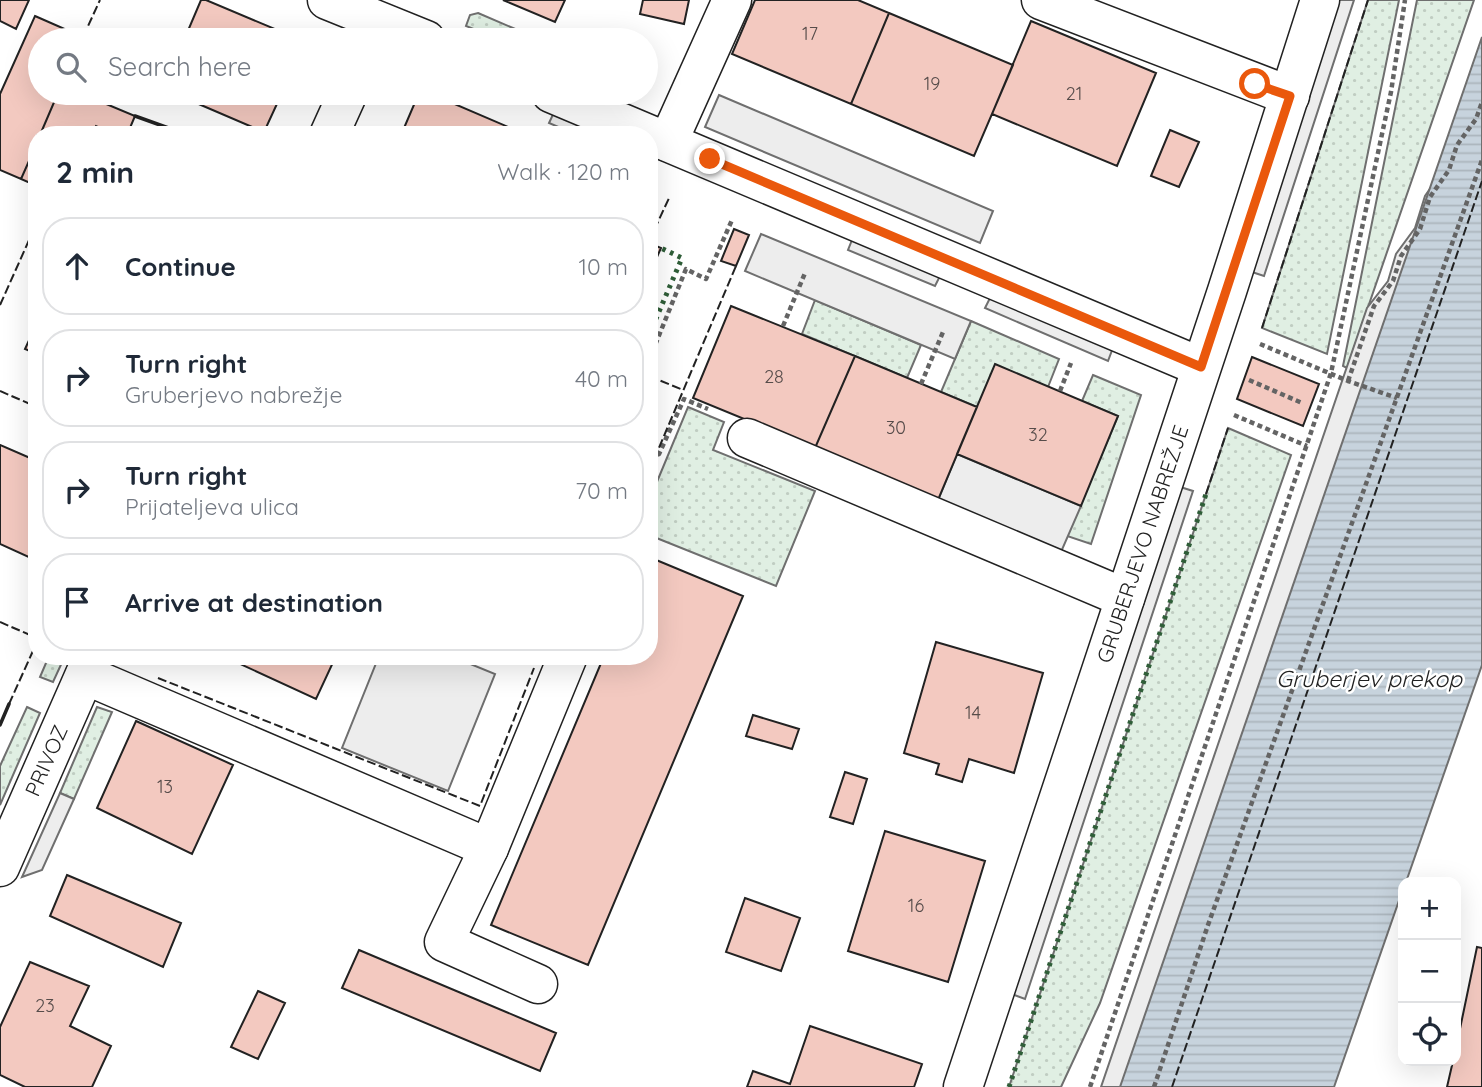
<!DOCTYPE html>
<meta charset="utf-8">
<style>
body{margin:0;font-family:Quicksand,sans-serif;background:#f6f6f7;color:#1f2937}
.controls{position:absolute;right:21px;bottom:21px;display:grid;overflow:hidden;border-radius:14px;box-shadow:0 7px 28px #0002}
.controls button{width:63px;height:63px;display:grid;place-items:center;padding:0;border:0;border-bottom:2px solid #e0e1e3;background:#fff;color:#1f2937;font:35px sans-serif}
.stop{position:absolute;width:21px;height:21px;margin:-16px;border:5px solid #ea580c;border-radius:50%;background:#fff}
.stop.end{background:#ea580c;border-color:#fff;box-shadow:0 2px 7px #0008}
.list{margin:0;padding:0;list-style:none}
h2{display:flex;justify-content:space-between;align-items:center;height:91px;margin:0;padding:0 28px;font-size:30px}
h2 small{font-size:23px;font-weight:400;color:#747a83}
.list li{display:grid;grid-template-columns:46px 1fr auto;gap:21px;align-items:center;box-sizing:border-box;height:98px;margin:0 14px 14px;padding:0 14px;border:2px solid #e0e1e3;border-radius:28px}
.list b{display:block;font-size:26px;white-space:nowrap}
.list p{margin:0;font-size:23px;white-space:nowrap;color:#747a83}
.list em{font-size:23px;font-style:normal;color:#747a83}
.icon{flex:none;width:38px;height:38px;fill:none;stroke:currentColor;stroke-width:2;stroke-linecap:round;stroke-linejoin:round}
.map{position:relative;flex:none;width:1482px;height:1087px;overflow:hidden}
.search{position:absolute;background:#fff;box-shadow:0 7px 28px #0002;left:28px;top:28px;width:630px;height:77px;display:flex;align-items:center;gap:18px;box-sizing:border-box;padding:0 24px;border-radius:38px;color:#747a83;font-size:26px}
.panel{position:absolute;background:#fff;box-shadow:0 7px 28px #0002;left:28px;top:126px;width:630px;height:539px;border-radius:28px}
.map>svg:first-child{display:block}
.green{fill:url(#green-dots);stroke:#6f6f6f;stroke-width:2}
.parking{fill:#ededed;stroke:#6f6f6f;stroke-width:2}
.water{fill:url(#water-rules);stroke:#6f6f6f;stroke-width:2}
.building{fill:#f3c9c0;stroke:#222;stroke-width:2}
.lines{fill:none;stroke-linecap:round;stroke-linejoin:round}
.minor-casing{stroke:#222;stroke-width:41}
.path{stroke:#646464;stroke-width:4.5;stroke-dasharray:5 3.5;stroke-linecap:butt}
.minor{stroke:#fff;stroke-width:38}
.hedge{stroke:#2f5e38;stroke-width:5;stroke-dasharray:3.5 5;stroke-linecap:butt}
.fence{stroke:#222;stroke-width:2;stroke-dasharray:9 3.5;stroke-linecap:butt}
.wall{stroke:#222;stroke-width:3.5}
.route{stroke:#ea580c;stroke-width:9}
.labels{text-anchor:middle;stroke-width:5;stroke-linejoin:round;paint-order:stroke}
.number-label{font-size:18px;fill:#564c4a}
.street-label{font-size:21px;fill:#222;stroke:#fff}
.water-label{font-size:23px;font-style:italic;fill:#222;stroke:#fff}
</style>
<div class="map">
<svg width="1482" height="1087" viewBox="0 0 1482 1087">
<defs>
<pattern id="green-dots" width="8" height="8" patternUnits="userSpaceOnUse" patternTransform="scale(1.75)"><rect width="8" height="8" fill="#e0efe3"/><path d="M2 2h.1M6 6h.1" fill="none" stroke="#c0cdc2" stroke-width="1.8" stroke-linecap="round"/></pattern>
<pattern id="water-rules" width="6" height="5" patternUnits="userSpaceOnUse" patternTransform="scale(1.75)"><rect width="6" height="5" fill="#c7d3dd"/><path d="M0 2.5h6" fill="none" stroke="#abb5bd"/></pattern>
</defs>
<rect width="100%" height="100%" fill="#fff"/>
<path class="green" d="M1368 0H1399L1327 354 1262 328Z
M1417 0H1474L1347 368 1343 366Z
M478 13 541 40H501L466 26 470 15Z
M815 300 921 345 907 378 802 334Z
M971 321 1059 359 1048 387 977 407 941 392Z
M1093 375 1141 395 1091 544 1067 536 1118 416 1082 401Z
M688 407 724 422 713 450 815 491 776 586 649 535V501Z
M1228 428 1291 455 1100 1003 1061 1087H1009Z
M49 656H65L53 682 40 677Z
M27 707 40 713 0 805V766Z
M97 707 112 712 74 799 60 793Z"/>
<path class="parking" d="M1337 0H1354L1264 276 1249 271Z
M719 95 993 211 980 243 705 127Z
M556 108 619 135H577L549 123Z
M1443 170 1172 1087H1101L1367 308 1388 281 1396 254 1415 228 1425 196Z
M761 234 971 321 955 359 745 271Z
M854 235 942 272 935 286 848 250Z
M992 294 1114 345 1108 361 985 308Z
M957 454 1081 506 1061 552 938 500Z
M1177 486 1193 491 1025 999 1009 993Z
M379 656H451L495 674 448 791 342 748Z
M60 793 74 799 42 870 22 877Z"/>
<path class="water" d="M1482 37V665L1406 882H1403V889L1334 1087H1120Z"/>
<path class="building" d="M0 0H29L16 29 0 21Z
M201 0H206L301 40H184Z
M503 0H565L555 22Z
M643 0H689L684 24 640 14Z
M755 0H858L889 13 851 104 732 54Z
M889 13 1013 65 974 156 851 104Z
M35 16 83 37 82 40H40V93H58L40 135H37V143L21 179 0 170V94Z
M1031 21 1156 73 1117 166 992 114Z
M58 93H80L135 116 127 135H116L96 126 93 135H40Z
M173 93H282L264 132Z
M419 93H429L527 135H401Z
M1170 130 1199 142 1179 187 1151 176Z
M37 143V186L21 179Z
M734 229 749 235 736 266 721 261Z
M649 243 661 248 649 275Z
M731 306 855 356 815 448 693 398Z
M37 323V354L25 349Z
M855 356 977 407 938 500 815 448Z
M1252 357 1319 384 1303 426 1237 399Z
M995 364 1118 416 1081 506 957 454Z
M0 445 37 461V551L33 559 0 544Z
M649 557 743 596 588 965 491 925 604 656H649Z
M936 642 1043 673 1014 773 969 759 962 782 936 774 939 764 904 753Z
M223 656H336L316 699Z
M753 715 799 729 792 749 746 736Z
M136 721 233 765 192 854 97 808Z
M845 772 867 779 853 824 830 817Z
M885 831 985 861 948 982 848 951Z
M67 875 181 923 163 967 50 916Z
M745 898 800 918 781 971 726 952Z
M1477 947 1482 948V1087H1447L1453 1061H1456V1048Z
M359 950 556 1033 540 1071 342 988Z
M30 962 89 986 70 1026 111 1046 92 1087H25L0 1075V1027Z
M258 991 285 1003 258 1059 231 1047Z
M810 1026 922 1064 914 1087H747L753 1071 790 1084Z"/>
<g class="lines">
<defs>
<g id="minor">
<path d="M327 0 426 40"/>
<path d="M1041 0 1290 96"/>
<path d="M551 93 1201 367"/>
<path d="M329 135 348 93"/>
<path d="M668 142 732 0"/>
<path d="M747 438 1125 598"/>
<path d="M85 675 489 848"/>
<path id="s1" d="M0 867 93 656"/>
<path d="M538 984 444 942 489 848 568 656"/>
<path id="s2" d="M963 1087 1227 291 1320 0"/>
</g>
</defs>
<use href="#minor" class="minor-casing"/>
<path class="path" d="M783 326 805 273
M1260 344 1348 381 1397 398
M649 360 686 269 706 279 732 220
M1249 380 1302 403
M1348 381 1374 306 1393 281 1401 256 1420 229 1430 197 1449 170 1457 145 1476 119 1482 102
M921 384 943 332
M1060 391 1071 363
M1234 415 1307 446
M649 457 659 454 684 399 708 409
M1090 1087 1331 373 1391 92 1405 0
M1154 1087 1208 925 1482 160"/>
<use href="#minor" class="minor"/>
<path class="hedge" d="M649 335 682 258 661 248
M1009 1087 1206 494"/>
<path class="fence" d="M83 37 100 0
M649 241 670 196
M0 305 30 238
M1262 328 1368 0
M649 376 683 390
M0 391 37 407
M649 446 658 450 736 266
M1206 494 1228 428
M0 622 37 638
M158 678 480 806 534 668
M9 704 37 642
M1172 1087 1482 181"/>
<path class="wall" d="M135 116 188 135
M649 202H650
M0 725 9 704"/>
</g>
<g class="lines">
<path class="route" d="M710 159 1201 367 1290 96 1255 84"/>
</g>
<g class="labels">
<g class="number-label">
<text x="810" y="40">17</text>
<text x="932" y="90">19</text>
<text x="1074" y="100">21</text>
<text x="774" y="383">28</text>
<text x="896" y="434">30</text>
<text x="1038" y="441">32</text>
<text x="973" y="719">14</text>
<text x="165" y="793">13</text>
<text x="916" y="912">16</text>
<text x="45" y="1012">23</text>
</g>
<g class="street-label">
<text dy="7" stroke="none"><textPath href="#s2" startOffset="572">GRUBERJEVO NABREŽJE</textPath></text>
<text dy="7" stroke="none"><textPath href="#s1" startOffset="116">PRIVOZ</textPath></text>
</g>
<g class="water-label">
<text x="1369" y="687">Gruberjev prekop</text>
</g>
</g>
</svg>
<div class="controls">
<button>+</button>
<button>−</button>
<button><svg class="icon" aria-label="locate" viewBox="0 0 24 24"><circle cx="12" cy="12" r="6"/><path d="M12 2v4M12 18v4M2 12h4M18 12h4"/></svg></button>
</div>
<div class="stop" style="left:1255px;top:84px"></div>
<div class="stop end" style="left:710px;top:159px"></div>
<div class="search"><svg class="icon" aria-label="search" viewBox="0 0 24 24"><circle cx="10" cy="10" r="6"/><path d="M15 15l6 6"/></svg>Search here</div>
<section class="panel">
<h2>2 min<small>Walk · 120 m</small></h2>
<ul class="list">
<li><svg class="icon" aria-label="ahead" viewBox="0 0 24 24"><path d="M12 20V5M6 11l6-6 6 6"/></svg><div><b>Continue</b></div><em>10 m</em></li>
<li><svg class="icon" aria-label="right" viewBox="0 0 24 24"><path d="M7 20v-9h11M14 6l5 5-5 5"/></svg><div><b>Turn right</b><p>Gruberjevo nabrežje</p></div><em>40 m</em></li>
<li><svg class="icon" aria-label="right" viewBox="0 0 24 24"><path d="M7 20v-9h11M14 6l5 5-5 5"/></svg><div><b>Turn right</b><p>Prijateljeva ulica</p></div><em>70 m</em></li>
<li><svg class="icon" aria-label="arrive" viewBox="0 0 24 24"><path d="M6 21V4h12l-3 4 3 4H6"/></svg><div><b>Arrive at destination</b></div></li>
</ul>
</section>
</div>
